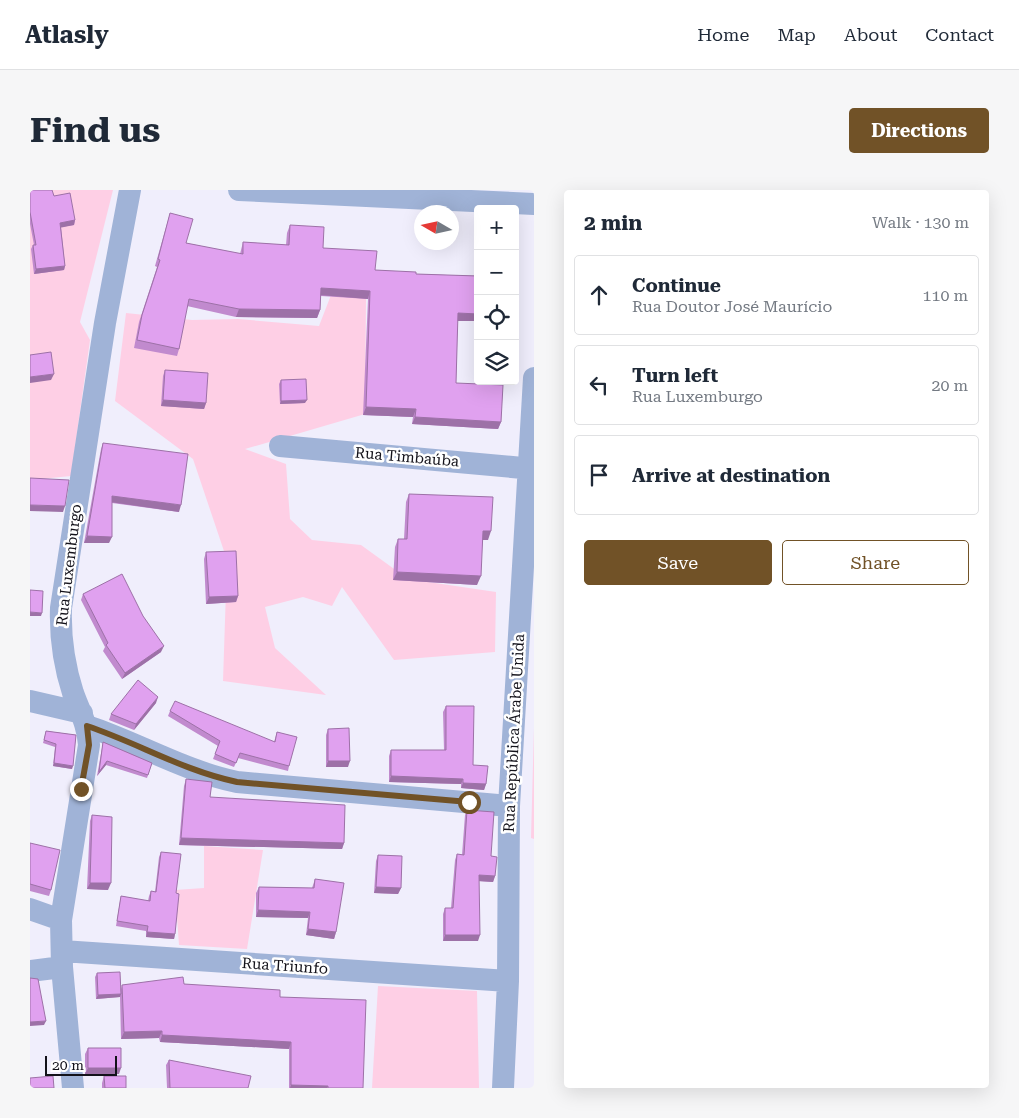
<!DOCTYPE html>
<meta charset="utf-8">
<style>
body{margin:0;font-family:"Roboto Serif",serif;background:#f6f6f7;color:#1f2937}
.controls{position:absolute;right:15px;top:15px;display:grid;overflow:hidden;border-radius:5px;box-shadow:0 5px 20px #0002}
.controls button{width:45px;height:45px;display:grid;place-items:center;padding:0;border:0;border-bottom:1px solid #e0e1e3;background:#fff;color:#1f2937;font:25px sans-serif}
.compass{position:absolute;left:384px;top:15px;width:45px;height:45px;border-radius:50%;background:#fff;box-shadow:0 5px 20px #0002;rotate:279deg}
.scale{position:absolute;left:15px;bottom:12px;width:72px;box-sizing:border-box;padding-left:5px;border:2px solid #13121a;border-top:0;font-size:14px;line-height:18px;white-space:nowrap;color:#13121a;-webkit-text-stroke:4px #fff;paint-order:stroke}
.stop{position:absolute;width:15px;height:15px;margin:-11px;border:4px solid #715227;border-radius:50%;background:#fff}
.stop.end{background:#715227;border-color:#fff;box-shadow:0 1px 5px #0008}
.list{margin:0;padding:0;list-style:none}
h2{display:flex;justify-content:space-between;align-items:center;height:65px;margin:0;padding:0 20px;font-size:21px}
h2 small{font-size:16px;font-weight:400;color:#747a83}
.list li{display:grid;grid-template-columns:32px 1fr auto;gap:15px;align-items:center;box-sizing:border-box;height:80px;margin:0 10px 10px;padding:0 10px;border:1px solid #e0e1e3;border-radius:5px}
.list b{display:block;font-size:19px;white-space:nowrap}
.list p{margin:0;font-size:16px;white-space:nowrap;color:#747a83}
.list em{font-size:16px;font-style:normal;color:#747a83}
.actions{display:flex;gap:10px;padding:15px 20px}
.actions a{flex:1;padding:11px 0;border:1px solid #715227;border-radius:5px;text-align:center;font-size:18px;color:#715227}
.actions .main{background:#715227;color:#fff}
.icon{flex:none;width:28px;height:28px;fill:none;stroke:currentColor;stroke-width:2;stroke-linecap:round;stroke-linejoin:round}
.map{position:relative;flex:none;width:504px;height:898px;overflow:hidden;border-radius:5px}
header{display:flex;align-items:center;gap:30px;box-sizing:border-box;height:70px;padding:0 25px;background:#fff;border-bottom:1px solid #e0e1e3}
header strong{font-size:24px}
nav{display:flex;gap:28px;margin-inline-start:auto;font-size:18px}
.intro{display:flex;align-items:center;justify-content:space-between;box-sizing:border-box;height:120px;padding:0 30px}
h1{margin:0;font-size:35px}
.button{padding:12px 22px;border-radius:5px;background:#715227;color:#fff;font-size:18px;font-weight:700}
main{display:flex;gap:30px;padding:0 30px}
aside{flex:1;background:#fff;border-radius:5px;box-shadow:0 5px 20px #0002}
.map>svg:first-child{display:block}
.green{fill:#fecfe5}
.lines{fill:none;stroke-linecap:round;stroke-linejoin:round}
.minor{stroke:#a0b3d7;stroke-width:22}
.wall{fill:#c18ace}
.shaded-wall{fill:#9d71a7}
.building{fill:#e0a1ef;stroke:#9d71a7}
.route{stroke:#715227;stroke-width:6}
.labels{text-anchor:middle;stroke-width:5;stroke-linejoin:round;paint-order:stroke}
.street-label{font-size:15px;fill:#13121a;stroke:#fff}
</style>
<header>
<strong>Atlasly</strong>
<nav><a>Home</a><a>Map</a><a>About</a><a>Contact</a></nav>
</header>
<div class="intro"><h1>Find us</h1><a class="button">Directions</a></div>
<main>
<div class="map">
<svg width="504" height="898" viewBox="0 0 504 898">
<rect width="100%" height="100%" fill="#f0eefc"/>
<path class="green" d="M0 0H83L50 132 60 150 41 286 0 290Z
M301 105 336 108 335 224 215 259 256 274 260 329 282 350 331 355 378 389 466 402 465 462 364 470 312 397 302 416 273 407 235 417 245 458 296 505 193 491 197 370 163 269 85 211 96 123 162 130 208 129 289 136Z
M504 538V649L501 648Z
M174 656 233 660 217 759 149 755 145 700 174 698Z
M348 796 447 801 449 898H342Z"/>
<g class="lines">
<path class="minor" d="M209 0 504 14
M250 256 504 279
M0 511 52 523
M57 536C108 553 154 581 207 592L479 616
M0 719 31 730
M32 761 478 791
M0 781 32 777
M43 898 32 777 31 730 59 555C57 532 50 523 43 503 34 475 30 446 31 418L75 133 100 0
M473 898 478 791 479 616 504 188"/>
</g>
<path class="wall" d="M0 0 24 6 45 30 44 35 31 37 35 76 34 80 4 84 1 59 3 55H4L0 34Z
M140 23 156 53 210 64 213 52 256 55 257 43 260 35 293 58 345 80 386 84 448 86V131H427L426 193 471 232 468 239 382 234 383 227 333 225 338 109 291 106 290 120 287 128 206 127 157 116 149 159 147 166 104 158 109 132 127 77 125 76Z
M135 180 176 213 174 219 131 216 133 186Z
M251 190 275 213 250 214 249 194Z
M73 253 149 322 82 313 79 353H54L71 259Z
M379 304 458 350H453L447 395 363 390 365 357 368 349H374L376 312Z
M176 362 208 406 206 412 176 414 174 369Z
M53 404 131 462 92 489 73 461 75 457 51 410Z
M126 513 104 540 79 530 81 524Z
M416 516 443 575 456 594 454 600 431 598V594L359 592V566L361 560H414L413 522Z
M140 521 244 552 247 542 259 576 258 581 208 568 204 577 183 569 188 556 138 526Z
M298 539 318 577H296V545Z
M16 541 46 545 42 579 23 576 25 557 13 553Z
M73 552 122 573 117 588 76 575 67 586Z
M156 589 180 607 314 653 312 659 149 655 154 596Z
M437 620 461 666 465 686 463 692 449 691 448 751H413V724L415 718H421L425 670 427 664 432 665 435 625Z
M62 625 78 700 57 699 60 631Z
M0 653 21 700 19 706 0 701Z
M131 662 146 703 145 744 144 749 116 747V741L86 736 90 711 91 706 118 711 119 706 121 701 125 702 129 667Z
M348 665 371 698 368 704 344 703 346 671Z
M285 689 306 742 304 749 276 745 278 728 226 727V703L229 697 282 698Z
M67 783 91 799 92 795 154 794 250 807 333 898H259V859L130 852 129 848 91 849 90 807 66 809 65 787Z
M58 858 89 884H55V864Z
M139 870 218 898H137L136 875Z
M74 886 96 898H72V893Z"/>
<path class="shaded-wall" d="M45 30 44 35 29 38 30 33Z
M35 76 34 80 4 84 6 79Z
M291 98 340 101 338 109 289 105Z
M209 119 290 120 287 128 206 127Z
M428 123 448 124V131H425Z
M24 184 21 190 0 193V187Z
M133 210 176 213 174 219 131 216Z
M277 210 275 213 250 214 251 211Z
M336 217 386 219 383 227 333 225Z
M385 227 471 232 468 239 382 234Z
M82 306 151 315 149 322 80 312Z
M0 315 35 316 33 322 0 321Z
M453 341H461L458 350H450Z
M57 346 82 347 79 353H54Z
M367 382 451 386 447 395 363 390Z
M208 406 206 412 176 414 179 407Z
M0 422 12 423 11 426H0Z
M134 456 131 462 92 489 95 483Z
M128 507 126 513 104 540 106 534Z
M77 571 76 575 67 586 69 582Z
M298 571H320L318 577H296Z
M24 573 43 576 42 579 23 576Z
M361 586 433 589 431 594 359 592Z
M433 593 456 594 454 600 431 598Z
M151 648 314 653 312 659 149 655Z
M449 685 465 686 463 692 447 691Z
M60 693H81L78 700 57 699Z
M346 697 371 698 368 704 344 703Z
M228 720 280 722 278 728 226 727Z
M278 739 306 742 304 749 276 745Z
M117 742 145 744 144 749 116 747Z
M415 745H450L448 751H413Z
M91 804 90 807 66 809 68 805Z
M16 831 14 835 0 836V832Z
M132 841 129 848 91 849 94 842Z
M132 845 261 852 259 859 130 852Z
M58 878H91L89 884H55Z
M261 895 298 896 297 898H260Z"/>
<path class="building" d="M0 0H22L24 6 40 3 45 30 30 33 35 76 6 79 3 55H6L0 22Z
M140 23 163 29 156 53 213 64V52L259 55 260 35 294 37 293 58 347 61 345 80 386 82V84L448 86V124L428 123 426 193 473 195 471 232 385 227 386 219 336 217 340 101 291 98 290 120 209 119 159 109 149 159 107 150 112 125 130 70 128 69Z
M21 162 24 184 0 187V165Z
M135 180 178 183 176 213 133 210Z
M276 189 277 210 251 211V190Z
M73 253 158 264 151 315 82 306V347L57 346Z
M0 288 39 290 35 316 0 315Z
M379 304 463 307 461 341H453L451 386 367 382 368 349H377Z
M206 361 208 406 179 407 176 362Z
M92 384 113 426 134 456 95 483 76 455 78 453 53 404Z
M0 400 13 401 12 423 0 422Z
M108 490 128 507 106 534 81 524Z
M145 511 245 552 247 542 267 547 259 576 210 563 206 573 185 564 190 551 140 521Z
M416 516H444L443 575 458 576 456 594 433 593V589L361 586V560H416Z
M319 538 320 571H298V539Z
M16 541 46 545 43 576 24 573 26 554 14 550Z
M73 552 122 573 118 585 77 571 69 582Z
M156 589 182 592 180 607 315 615 314 653 151 648Z
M437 620 464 622 461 666 467 667 465 686 449 685 450 745H415V718H423L427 664 434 665Z
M62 625 82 627 81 693H60Z
M0 653 30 660 21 700 0 694Z
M131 662 151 664 146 703 149 704 145 744 117 742 118 736 87 731 91 706 120 711 121 701 126 702Z
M348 665 372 666 371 698 346 697Z
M285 689 314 693 306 742 278 739 280 722 228 720 229 697 284 698Z
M90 782 91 804 68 805 67 783Z
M153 787 154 794 250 800V807L336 810 333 898H298V896L261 895V852L132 845V841L94 842 92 795Z
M0 788 8 789 16 831 0 832Z
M58 858H91V878H58Z
M139 870 221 886 218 898H140Z
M23 886 24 898H0V888Z
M74 886H96V898H75Z"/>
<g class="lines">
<path class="route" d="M51 599 59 555 57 536C108 553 154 581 207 592L439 612"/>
</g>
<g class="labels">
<g class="street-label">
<text transform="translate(377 267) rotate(5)" y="5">Rua Timbaúba</text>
<text transform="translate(39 375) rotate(-83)" y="5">Rua Luxemburgo</text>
<text transform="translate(484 543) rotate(-87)" y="5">Rua República Árabe Unida</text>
<text transform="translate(255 776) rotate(4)" y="5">Rua Triunfo</text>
</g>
</g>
</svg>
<div class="controls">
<button>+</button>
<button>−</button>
<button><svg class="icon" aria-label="locate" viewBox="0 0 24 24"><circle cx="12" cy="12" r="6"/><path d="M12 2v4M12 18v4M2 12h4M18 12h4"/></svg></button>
<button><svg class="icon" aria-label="layers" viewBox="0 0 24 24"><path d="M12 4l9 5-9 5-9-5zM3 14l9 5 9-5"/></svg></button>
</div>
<svg class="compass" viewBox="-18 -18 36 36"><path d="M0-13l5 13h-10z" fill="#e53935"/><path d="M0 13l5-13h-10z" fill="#747a83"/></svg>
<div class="scale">20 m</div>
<div class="stop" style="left:439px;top:612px"></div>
<div class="stop end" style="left:51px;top:599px"></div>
</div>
<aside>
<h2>2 min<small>Walk · 130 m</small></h2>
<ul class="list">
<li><svg class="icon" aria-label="ahead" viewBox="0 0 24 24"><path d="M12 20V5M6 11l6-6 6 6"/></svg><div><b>Continue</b><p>Rua Doutor José Maurício</p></div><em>110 m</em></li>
<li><svg class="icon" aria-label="left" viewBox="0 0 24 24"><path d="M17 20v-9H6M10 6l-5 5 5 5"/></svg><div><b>Turn left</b><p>Rua Luxemburgo</p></div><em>20 m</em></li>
<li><svg class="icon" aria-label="arrive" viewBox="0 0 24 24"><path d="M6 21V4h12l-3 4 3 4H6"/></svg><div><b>Arrive at destination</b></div></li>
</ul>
<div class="actions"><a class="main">Save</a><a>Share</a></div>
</aside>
</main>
